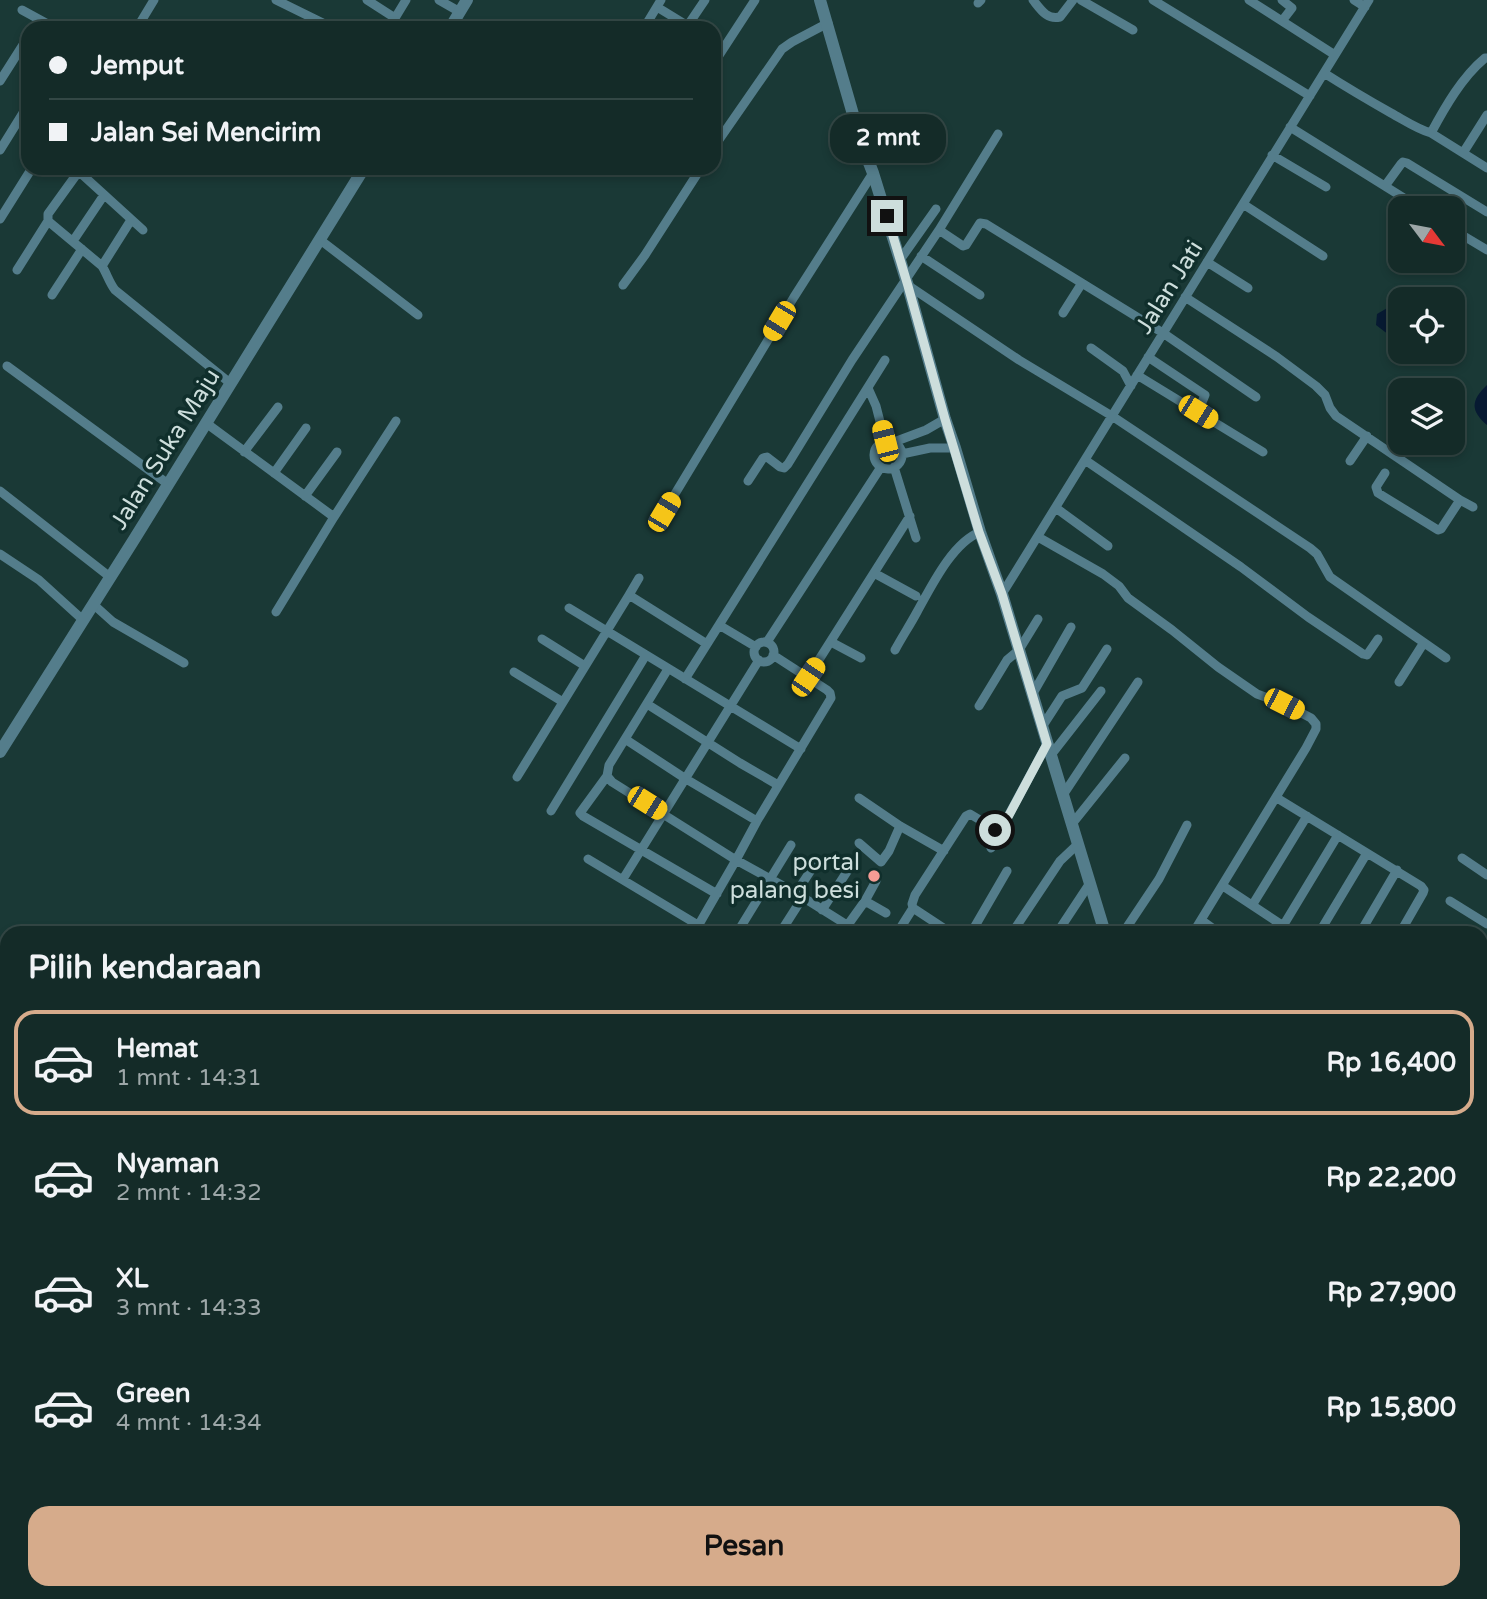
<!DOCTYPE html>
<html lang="id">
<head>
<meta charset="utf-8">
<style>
  body { margin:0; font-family:"Varela Round",sans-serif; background:#213734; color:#f1f3f6; height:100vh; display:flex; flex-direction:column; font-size:26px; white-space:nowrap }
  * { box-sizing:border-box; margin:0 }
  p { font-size:23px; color:#9da7a8 }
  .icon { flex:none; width:38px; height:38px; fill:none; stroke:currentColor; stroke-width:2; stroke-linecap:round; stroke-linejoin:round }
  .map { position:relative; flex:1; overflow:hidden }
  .details { position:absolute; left:0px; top:926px; width:1488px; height:674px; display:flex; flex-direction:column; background:#142b28; border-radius:21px 21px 0 0; box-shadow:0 4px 10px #0003,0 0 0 2px #334745 }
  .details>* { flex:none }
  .guide { position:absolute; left:21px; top:21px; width:700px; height:154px; border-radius:21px; box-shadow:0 4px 10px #0003,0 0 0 2px #334745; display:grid; align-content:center; height:154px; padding:0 28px; background:#142b28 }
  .needle { width:46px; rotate:122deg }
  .controls { position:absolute; left:1388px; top:196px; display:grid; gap:14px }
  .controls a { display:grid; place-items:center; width:77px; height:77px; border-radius:14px; background:#142b28; box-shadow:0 4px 10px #0003,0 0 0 2px #334745; font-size:35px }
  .end { position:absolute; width:32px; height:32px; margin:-16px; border:9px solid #cddedc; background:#111; box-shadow:0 0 0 4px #111 }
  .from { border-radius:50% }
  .bubble { position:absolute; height:49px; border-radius:21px; background:#142b28; box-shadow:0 4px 10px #0003,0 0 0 2px #334745; font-size:23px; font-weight:700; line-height:49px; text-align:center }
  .car { position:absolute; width:21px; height:42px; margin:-21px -10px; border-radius:9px; box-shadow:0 0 5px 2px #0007; background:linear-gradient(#f5c518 24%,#345 0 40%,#f5c518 0 76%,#345 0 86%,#f5c518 0) }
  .guide b { display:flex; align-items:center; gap:24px; height:66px; font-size:26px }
  .guide b+b { border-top:2px solid #334745 }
  .guide i { width:18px; height:18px; background:#f1f3f6 }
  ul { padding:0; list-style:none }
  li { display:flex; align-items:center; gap:21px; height:105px; margin:0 14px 10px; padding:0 14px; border:4px solid transparent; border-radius:21px }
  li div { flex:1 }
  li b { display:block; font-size:26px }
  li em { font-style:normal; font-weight:700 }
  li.on { border-color:#d6ab8b }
  li>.icon { width:63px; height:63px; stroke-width:1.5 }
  h2 { padding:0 28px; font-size:32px; line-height:84px }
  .primary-button { display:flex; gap:14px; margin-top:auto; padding:14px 28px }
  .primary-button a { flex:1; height:80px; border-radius:21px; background:#d6ab8b; color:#111; font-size:28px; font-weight:700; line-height:80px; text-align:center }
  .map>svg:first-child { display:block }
</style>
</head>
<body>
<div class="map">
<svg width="1487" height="1599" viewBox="0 0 1487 1599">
  <rect width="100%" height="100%" fill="#1a3936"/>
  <path fill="#071a32" d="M1400 302V330L1395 335H1389L1376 325 1377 314 1389 307Z
    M1487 385V425C1471 411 1470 401 1487 385Z"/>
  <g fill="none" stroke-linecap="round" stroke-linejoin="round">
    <path stroke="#547d8b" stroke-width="9" d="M276 0 333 28
      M367 0 395 18
      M439 0 460 12
      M1033 0C1041 10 1047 20 1060 17L1073 0
      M1081 0 1133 30
      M1153 0 1310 96
      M1249 0 1335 55
      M1354 0 1365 7
      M978 3 981 0
      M657 7 688 26
      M22 10 55 28
      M1282 21 1292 8 1282 0
      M137 28 154 0
      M389 28 406 0
      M644 28 661 0
      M686 28 705 0
      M714 63 755 0
      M1324 73C1346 87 1368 100 1391 113 1404 120 1417 129 1431 133 1445 107 1462 77 1485 58H1487
      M0 81 28 37
      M1290 127 1420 208
      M1431 133 1487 168
      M714 147 782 49 792 42 828 23
      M0 150 28 105
      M1463 153 1487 115
      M1272 155 1326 187
      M76 169 143 230
      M79 171 48 214V221L102 266C107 274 109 282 115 290L230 383
      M1385 186 1401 164 1403 162 1407 163 1487 212
      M1243 204 1323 256
      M0 219 32 168
      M1452 229 1487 250
      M939 230 963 246 966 245 980 223 986 224 1163 333 1256 397
      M319 239 418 315
      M73 241 104 195
      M921 256 980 295
      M900 260 936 209
      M1207 262 1248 288
      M102 266 131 220
      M17 270 48 221
      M623 285 645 255 701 168
      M909 286 1019 360 1112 416 1310 548 1317 554 1330 577 1446 658
      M52 295 82 249
      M1185 297 1277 357 1316 386 1325 395 1330 408 1336 416 1460 500 1473 507
      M1063 313 1082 283
      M1091 348 1123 371 1131 386
      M1148 357 1205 395 1198 412
      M7 366 168 484
      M1137 375 1263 452
      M868 388 876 406 885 441
      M206 423 334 517 396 421
      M874 455a14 14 0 1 1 28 0a14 14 0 1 1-28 0Z
      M894 442 926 430 945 419
      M244 452 278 407
      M902 454 930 448H955
      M1085 460 1241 567 1308 617 1363 654 1367 655 1378 639
      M1350 461 1367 436
      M894 467 916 538
      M274 473 306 428
      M1385 473 1376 487 1378 493 1438 530 1441 529 1460 500
      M748 481 763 458 767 457 780 467 784 468 788 464 852 360 939 230 998 134
      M0 491 110 577
      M305 496 337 452
      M1056 508 1108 546
      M664 512 794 297 873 173
      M1038 537 1103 574 1119 586 1128 598 1172 630 1218 667 1257 694 1284 704 1311 718 1316 724V729L1306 748 1193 933
      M0 554 39 580 83 620
      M874 573 916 596
      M1002 594 1369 0
      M629 595 639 578
      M93 604 113 622 184 663
      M569 608 801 749
      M276 612 334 517
      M542 639 585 666
      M767 642 881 467
      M831 642 861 658
      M754 652a10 10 0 1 1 20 0a10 10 0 1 1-20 0Z
      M756 647 719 625 885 360
      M895 650C902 637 910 625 917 612 931 587 952 543 980 532
      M668 669 609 765 607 776 580 813 583 816 717 894
      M514 672 563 702
      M808 677 910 516
      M685 679 719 625
      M1399 682 1423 644
      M1032 695 1071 627
      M647 704 740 763 778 785
      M979 706 1007 660 1019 650 1038 619
      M1042 727 1062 696 1082 688 1107 649
      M625 739 686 779 757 821
      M1051 755 1101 691
      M607 776 612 782 736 860 796 893 847 925
      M517 777 629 595 707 644
      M1063 795 1138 682
      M859 798 900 826 944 851
      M1277 798 1421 886 1424 890 1423 893 1400 933
      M551 811 646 655
      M1072 824 1125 758
      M859 843 881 862 889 851 900 826
      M991 848 1047 744
      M1462 858 1487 875
      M588 859 698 925
      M623 879 759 660
      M1223 886 1294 933
      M796 893 815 864
      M865 901 886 913
      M1450 901 1487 924
      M1253 904 1307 816
      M913 908 951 933
      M822 910 852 864
      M1201 920 1219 933
      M1283 926 1338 835
      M901 927 913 908 912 904 915 895 966 816 970 814 1000 832
      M694 933 736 860 757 821 831 698 830 693 827 690 773 655
      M737 933 791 845
      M780 933 803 897
      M842 933 865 901 876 881
      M971 933 1007 871
      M1012 933 1060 861 1078 844
      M1057 933 1090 883
      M1123 933 1159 879 1187 825
      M1319 933 1367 853
      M1360 933 1397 870
      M1480 1437 1487 1441
      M1116 1592 1128 1599
      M885 1599 889 1592
      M962 1599 966 1592
      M1087 1599 1090 1592
      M1205 1599 1209 1592
      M1263 1599 1267 1592"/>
    <path stroke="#547d8b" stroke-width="12" d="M820 0 861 142 873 173 908 286 945 419 955 448 980 532 1002 594 1105 933
      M450 28 467 0
      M0 752 135 538 364 168
      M1480 1248 1487 1238
      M1313 1592 1315 1599"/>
  </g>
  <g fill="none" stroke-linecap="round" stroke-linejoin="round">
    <path stroke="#cddedc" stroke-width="9" d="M887 216 908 286 945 419 979 532 1002 594 1047 744 1000 832 995 830"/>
  </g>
  <circle fill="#f59c95" stroke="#102f2c" stroke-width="2.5" cx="874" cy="876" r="7"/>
  <g text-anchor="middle" stroke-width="7" stroke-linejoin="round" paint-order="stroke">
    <g font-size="24" fill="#cddedc" stroke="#102f2c">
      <text transform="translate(1169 287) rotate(-58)" y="8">Jalan Jati</text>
      <text transform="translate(165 449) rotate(-58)" y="8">Jalan Suka Maju</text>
    </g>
    <g font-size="24" fill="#cddedc" stroke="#102f2c" text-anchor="end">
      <text x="860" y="870">portal<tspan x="860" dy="28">palang besi</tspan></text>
    </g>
  </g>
</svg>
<div class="controls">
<a><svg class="needle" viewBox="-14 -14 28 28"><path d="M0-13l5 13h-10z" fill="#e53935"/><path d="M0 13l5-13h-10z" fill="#9da7a8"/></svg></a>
<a><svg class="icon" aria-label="locate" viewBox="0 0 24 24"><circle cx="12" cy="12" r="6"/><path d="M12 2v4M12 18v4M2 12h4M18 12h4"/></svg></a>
<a><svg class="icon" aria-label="layers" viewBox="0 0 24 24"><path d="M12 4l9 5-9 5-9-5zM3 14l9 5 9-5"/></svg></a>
</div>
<i class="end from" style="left:995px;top:830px"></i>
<i class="end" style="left:887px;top:216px"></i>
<div class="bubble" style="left:830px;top:114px;width:116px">2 mnt</div>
<i class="car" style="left:779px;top:321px;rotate:211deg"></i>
<i class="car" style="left:1198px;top:412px;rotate:122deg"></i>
<i class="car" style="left:885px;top:441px;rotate:346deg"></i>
<i class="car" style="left:664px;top:512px;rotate:31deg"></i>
<i class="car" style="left:808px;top:677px;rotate:34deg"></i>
<i class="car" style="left:1284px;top:704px;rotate:117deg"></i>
<i class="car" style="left:647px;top:803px;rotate:122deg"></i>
<div class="guide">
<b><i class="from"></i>Jemput</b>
<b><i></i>Jalan Sei Mencirim</b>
</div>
<section class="details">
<h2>Pilih kendaraan</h2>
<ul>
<li class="on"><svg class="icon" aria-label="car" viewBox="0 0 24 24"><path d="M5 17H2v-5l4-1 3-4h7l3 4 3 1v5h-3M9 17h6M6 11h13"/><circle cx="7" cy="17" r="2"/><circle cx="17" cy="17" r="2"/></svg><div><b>Hemat</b><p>1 mnt · 14:31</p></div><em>Rp 16,400</em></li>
<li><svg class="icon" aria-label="car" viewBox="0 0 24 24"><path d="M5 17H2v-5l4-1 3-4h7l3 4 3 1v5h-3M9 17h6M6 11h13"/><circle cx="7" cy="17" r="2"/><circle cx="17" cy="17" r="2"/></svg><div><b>Nyaman</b><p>2 mnt · 14:32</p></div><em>Rp 22,200</em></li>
<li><svg class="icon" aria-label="car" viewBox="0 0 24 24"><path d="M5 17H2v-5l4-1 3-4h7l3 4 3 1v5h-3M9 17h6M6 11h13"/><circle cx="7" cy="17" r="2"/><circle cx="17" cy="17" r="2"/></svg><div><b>XL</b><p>3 mnt · 14:33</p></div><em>Rp 27,900</em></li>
<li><svg class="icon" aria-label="car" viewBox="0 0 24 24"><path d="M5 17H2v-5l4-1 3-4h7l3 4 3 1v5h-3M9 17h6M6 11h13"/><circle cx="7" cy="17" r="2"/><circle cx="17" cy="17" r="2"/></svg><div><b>Green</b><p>4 mnt · 14:34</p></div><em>Rp 15,800</em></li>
</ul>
<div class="primary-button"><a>Pesan</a></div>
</section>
</div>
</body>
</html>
